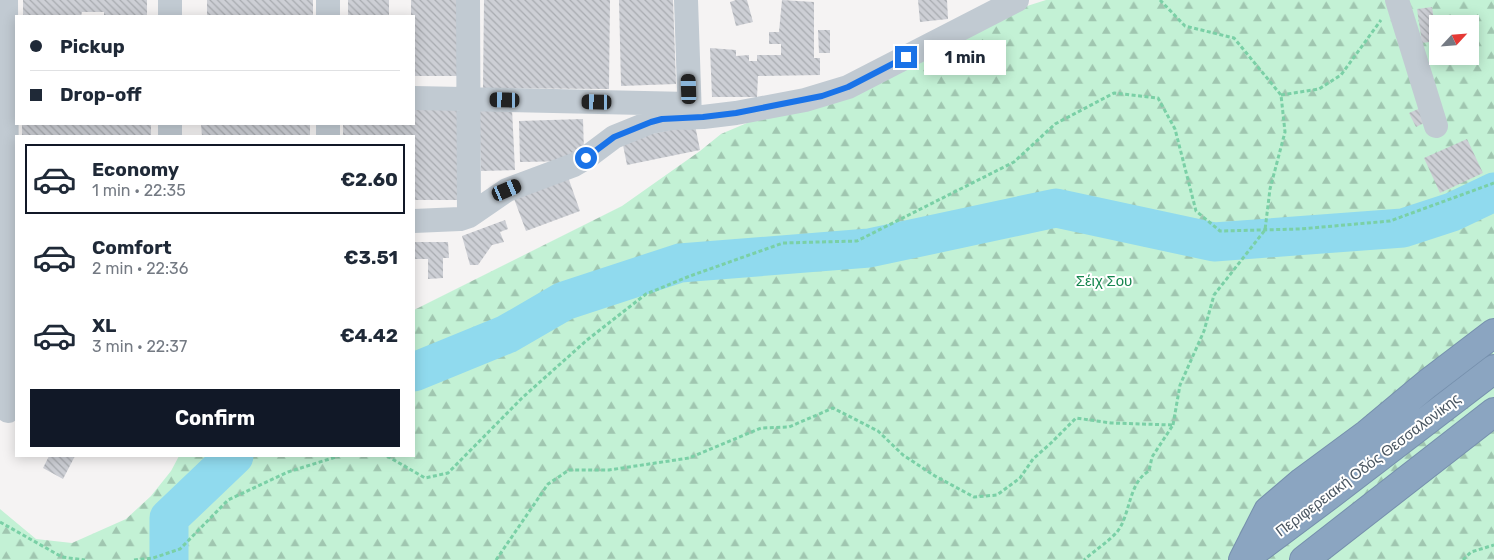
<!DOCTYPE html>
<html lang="en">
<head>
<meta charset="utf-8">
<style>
  body { margin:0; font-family:Rubik,sans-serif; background:#f6f6f7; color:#1f2937; height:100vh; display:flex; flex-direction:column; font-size:19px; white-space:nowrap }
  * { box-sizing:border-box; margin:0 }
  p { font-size:16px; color:#747a83 }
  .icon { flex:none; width:28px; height:28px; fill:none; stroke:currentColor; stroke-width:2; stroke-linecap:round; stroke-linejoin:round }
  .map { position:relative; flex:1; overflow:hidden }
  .side { position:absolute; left:15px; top:135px; width:400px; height:322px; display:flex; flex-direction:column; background:#fff; border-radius:0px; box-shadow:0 2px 12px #0003 }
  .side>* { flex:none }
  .guide { position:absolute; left:15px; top:15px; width:400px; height:110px; border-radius:0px; box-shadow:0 2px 12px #0003; display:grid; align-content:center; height:110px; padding:0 15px; background:#fff }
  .needle { width:32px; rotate:64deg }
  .fabs { position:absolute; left:1429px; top:15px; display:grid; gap:10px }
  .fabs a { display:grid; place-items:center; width:50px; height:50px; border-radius:0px; background:#fff; box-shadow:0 2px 12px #0003; font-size:25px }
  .end { position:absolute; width:22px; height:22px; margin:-11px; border:6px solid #1a73e8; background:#fff; box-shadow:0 0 0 2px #fff }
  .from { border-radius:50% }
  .bubble { position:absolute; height:35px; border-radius:0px; background:#fff; box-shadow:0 2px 12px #0003; font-size:16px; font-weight:700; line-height:35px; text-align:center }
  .car { position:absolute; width:15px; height:30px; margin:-15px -8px; border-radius:6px; box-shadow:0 0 4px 1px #0007; background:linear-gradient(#222 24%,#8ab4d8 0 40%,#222 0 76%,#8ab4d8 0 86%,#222 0) }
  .guide b { display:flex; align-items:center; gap:18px; height:48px; font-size:19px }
  .guide b+b { border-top:1px solid #e0e1e3 }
  .guide i { width:12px; height:12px; background:#1f2937 }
  ul { padding:9px 0 0; list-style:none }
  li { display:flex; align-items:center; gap:15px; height:70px; margin:0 10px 8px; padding:0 5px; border:2px solid transparent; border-radius:0px }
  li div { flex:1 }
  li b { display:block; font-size:19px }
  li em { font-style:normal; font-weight:700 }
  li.on { border-color:#111827 }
  li>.icon { width:45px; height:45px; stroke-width:1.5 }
  .primary-button { display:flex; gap:10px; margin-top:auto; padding:10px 15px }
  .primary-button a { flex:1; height:58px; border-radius:0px; background:#111827; color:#fff; font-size:20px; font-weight:700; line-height:58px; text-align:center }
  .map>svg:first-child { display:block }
</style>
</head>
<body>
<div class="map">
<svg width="1494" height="560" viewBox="0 0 1494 560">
  <defs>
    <pattern id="forest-firs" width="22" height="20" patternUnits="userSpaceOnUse" patternTransform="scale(1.25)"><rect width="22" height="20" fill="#c3f1d5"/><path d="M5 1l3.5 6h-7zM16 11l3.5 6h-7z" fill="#a0c6b0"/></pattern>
    <pattern id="building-back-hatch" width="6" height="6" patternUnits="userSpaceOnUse" patternTransform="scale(1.25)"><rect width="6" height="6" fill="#cdcfd5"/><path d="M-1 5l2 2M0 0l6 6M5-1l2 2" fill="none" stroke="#a8abb0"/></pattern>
  </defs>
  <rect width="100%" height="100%" fill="#f5f3f3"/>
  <path fill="url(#forest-firs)" fill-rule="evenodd" d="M1046 0H1494V560H0V509L36 539 72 543 126 519 151 496 171 471 179 456H414V310L622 206 700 151 721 134 1008 12ZM1438 24H1470V56H1438Z"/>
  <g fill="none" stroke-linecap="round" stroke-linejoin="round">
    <path stroke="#90daee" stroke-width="39" d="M414 372 507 334 564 301 680 263 869 248 1056 208 1214 242 1403 228 1452 212 1494 192
      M169 560V518L234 456"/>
  </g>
  <path fill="url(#building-back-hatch)" d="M23 0H147V16H104V12H82L81 16H23Z
    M207 0H313V16H207Z
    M348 0H389V16H348Z
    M411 0H458L459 76H414V16H411Z
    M484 0H610L609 89 483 88Z
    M619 0H673L676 84 621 86Z
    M736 0H747L753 22 736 26 730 2Z
    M782 0 814 2V58H820V75L758 76 757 97H712L710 48 736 50V56L749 55V61H757V55H781V44H769V32H779Z
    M918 0H947L948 19 920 22Z
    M1432 7 1437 41 1422 43 1417 9Z
    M818 30H830V53H819Z
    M414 107H457V200H414V136H343V124H414Z
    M1423 107 1430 120 1416 127 1409 113Z
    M512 109 515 170 481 171 479 110Z
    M583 119 584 152 576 161 520 162 519 121Z
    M22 124H151V135L22 136Z
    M201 124H310V136H202Z
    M695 125 700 150 627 165 622 140Z
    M1467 139 1483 173 1440 193 1424 158Z
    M568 177 580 211 526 231 513 196Z
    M505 220 508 229 500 232 504 242 492 245 478 265H470L462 236Z
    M414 242H448L449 258H443V278L428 279V259H414Z
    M49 456H75L63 479 43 468Z"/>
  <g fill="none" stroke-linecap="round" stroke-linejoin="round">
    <g stroke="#7690ad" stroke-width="30">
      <path id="highway" d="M1248 556 1331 494 1494 369
        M1243 560 1268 511 1302 482 1367 434 1427 384 1494 333
        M1304 560 1494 412"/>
    </g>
    <path stroke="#7ad0a6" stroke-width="3" stroke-dasharray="4 2.5" stroke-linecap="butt" d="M1160 0 1185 26 1234 38 1281 95 1285 132 1270 189 1265 230 1214 295 1204 331 1180 385 1173 425
      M1281 95 1319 89 1341 75 1381 20
      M387 456 425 478 448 473 522 398 587 340 646 294 690 276 783 243 857 241 1014 162 1055 124 1114 93 1158 98 1175 129 1196 211 1220 231 1300 229 1390 221 1494 183
      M0 522 62 557 85 560
      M134 560 153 558 180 549 228 500 288 472 339 456
      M496 560 548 484 569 470H609L689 458 761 428 789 427 833 408 878 431 903 455 935 476 974 497 997 495 1020 478 1033 459 1051 443 1076 418 1111 423 1173 425 1152 457 1149 471C1128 483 1131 514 1117 532 1108 542 1094 551 1084 560
      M1463 560 1471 552 1494 545"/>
    <path stroke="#c1cad2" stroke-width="24" d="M6 0 8 411
      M468 0 469 216
      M686 0 690 118
      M1397 0 1436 126
      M170 16V0
      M328 16V0
      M414 98 689 104
      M170 136V124
      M328 136V124
      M414 221 460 219 469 216 507 190 574 165 586 158 614 137 651 122 672 118 703 117 736 113 805 100 848 87 1017 0"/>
    <use href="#highway" stroke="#8ba5c1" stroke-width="28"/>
  </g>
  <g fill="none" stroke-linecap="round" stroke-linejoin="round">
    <path stroke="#1a73e8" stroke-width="6" d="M586 158 614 137 651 122 662 119 703 117 736 113 822 96 848 87 906 57"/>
  </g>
  <g text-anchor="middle" stroke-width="4" stroke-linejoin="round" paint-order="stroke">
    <g font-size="15" fill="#17864f" stroke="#fff">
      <text x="1104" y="286">Σέιχ Σου</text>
    </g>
    <g font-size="15" fill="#4a5661" stroke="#fff">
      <text transform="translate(1368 465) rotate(-37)" y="5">Περιφερειακή Οδός Θεσσαλονίκης</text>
    </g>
  </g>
</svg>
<div class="fabs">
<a><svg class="needle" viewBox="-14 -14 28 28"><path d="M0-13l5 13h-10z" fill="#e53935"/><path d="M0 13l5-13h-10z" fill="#747a83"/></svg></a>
</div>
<i class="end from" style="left:586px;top:158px"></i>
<i class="end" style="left:906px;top:57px"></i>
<div class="bubble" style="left:924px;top:40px;width:82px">1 min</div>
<i class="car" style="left:689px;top:89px;rotate:358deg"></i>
<i class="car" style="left:505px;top:100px;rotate:271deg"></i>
<i class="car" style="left:597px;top:102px;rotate:271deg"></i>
<i class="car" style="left:507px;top:190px;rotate:67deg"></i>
<div class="guide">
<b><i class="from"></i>Pickup</b>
<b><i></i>Drop-off</b>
</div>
<section class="side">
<ul>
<li class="on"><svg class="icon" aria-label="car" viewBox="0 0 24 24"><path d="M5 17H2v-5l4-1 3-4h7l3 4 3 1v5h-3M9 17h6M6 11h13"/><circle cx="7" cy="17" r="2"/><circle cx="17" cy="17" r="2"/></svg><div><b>Economy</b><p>1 min · 22:35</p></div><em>€2.60</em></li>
<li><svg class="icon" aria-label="car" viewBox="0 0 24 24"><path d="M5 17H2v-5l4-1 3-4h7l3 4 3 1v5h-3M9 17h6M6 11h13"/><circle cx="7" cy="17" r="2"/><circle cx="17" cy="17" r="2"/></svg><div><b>Comfort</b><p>2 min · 22:36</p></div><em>€3.51</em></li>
<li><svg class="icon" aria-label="car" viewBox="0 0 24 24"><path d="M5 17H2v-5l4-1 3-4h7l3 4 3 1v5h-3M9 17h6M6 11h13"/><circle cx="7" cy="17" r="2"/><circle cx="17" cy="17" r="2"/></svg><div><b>XL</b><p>3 min · 22:37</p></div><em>€4.42</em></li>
</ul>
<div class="primary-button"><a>Confirm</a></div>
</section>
</div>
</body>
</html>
